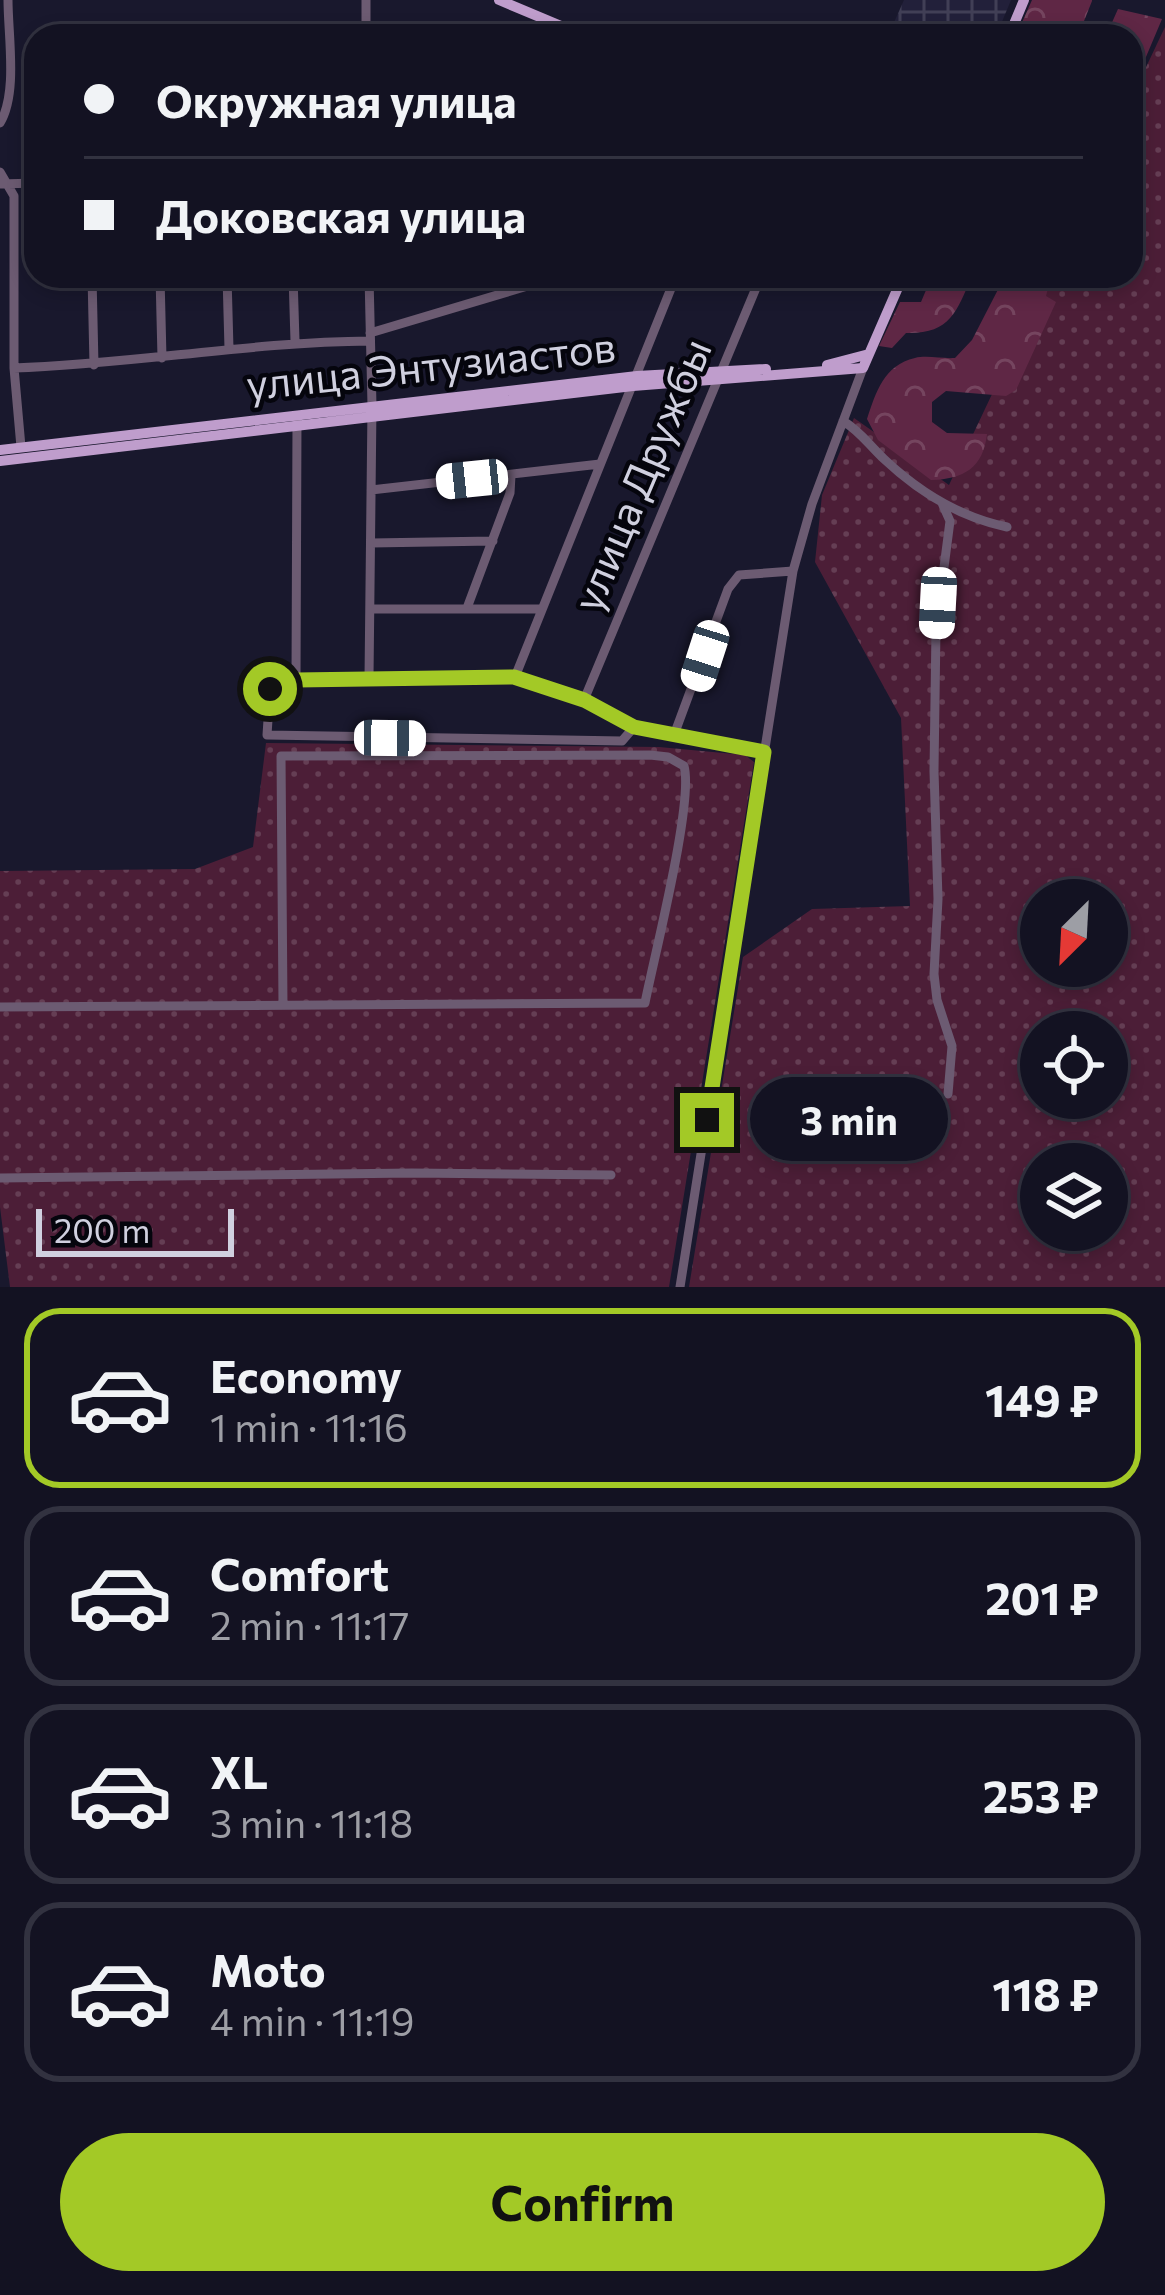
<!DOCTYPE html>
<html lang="en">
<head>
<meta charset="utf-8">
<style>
  body { margin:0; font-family:Commissioner,sans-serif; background:#20202f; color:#f1f3f6; height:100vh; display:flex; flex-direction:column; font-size:45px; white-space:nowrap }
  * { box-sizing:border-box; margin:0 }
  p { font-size:39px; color:#9d9ea5 }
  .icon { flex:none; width:66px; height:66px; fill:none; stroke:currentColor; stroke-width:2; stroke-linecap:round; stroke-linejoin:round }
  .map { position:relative; height:1287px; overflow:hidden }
  .details { display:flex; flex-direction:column; background:#131222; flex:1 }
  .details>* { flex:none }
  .guide { position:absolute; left:24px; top:24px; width:1119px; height:264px; border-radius:36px; box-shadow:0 6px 18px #0003,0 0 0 3px #323240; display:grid; align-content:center; height:264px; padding:0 60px; background:#131222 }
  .needle { width:78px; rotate:204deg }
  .controls { position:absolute; left:1020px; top:879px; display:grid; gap:24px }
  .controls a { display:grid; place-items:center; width:108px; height:108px; border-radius:50%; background:#131222; box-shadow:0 6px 18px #0003,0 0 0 3px #323240; font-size:60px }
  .scale { position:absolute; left:36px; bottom:30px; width:198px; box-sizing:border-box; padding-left:12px; border:6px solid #d0d0df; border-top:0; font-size:33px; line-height:42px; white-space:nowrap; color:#d0d0df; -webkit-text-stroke:9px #05050d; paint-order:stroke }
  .end { position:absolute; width:54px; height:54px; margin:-27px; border:15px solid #a3c926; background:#111; box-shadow:0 0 0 6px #111 }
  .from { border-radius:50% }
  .bubble { position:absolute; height:84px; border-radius:42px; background:#131222; box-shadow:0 6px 18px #0003,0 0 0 3px #323240; font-size:39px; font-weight:700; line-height:84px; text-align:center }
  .car { position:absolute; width:36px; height:72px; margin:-36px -18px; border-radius:15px; box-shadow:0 0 9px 3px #0007; background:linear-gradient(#fff 24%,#345 0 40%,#fff 0 76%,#345 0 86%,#fff 0) }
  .guide b { display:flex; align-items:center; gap:42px; height:114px; font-size:45px }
  .guide b+b { border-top:3px solid #323240 }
  .guide i { width:30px; height:30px; background:#f1f3f6 }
  ul { padding:21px 0 0; list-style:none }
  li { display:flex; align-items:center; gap:36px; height:180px; margin:0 24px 18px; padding:0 36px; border:6px solid #323240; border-radius:36px }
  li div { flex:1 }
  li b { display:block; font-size:45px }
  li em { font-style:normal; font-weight:700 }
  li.selected { border-color:#a3c926 }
  li>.icon { width:108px; height:108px; stroke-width:1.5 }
  .button { display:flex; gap:24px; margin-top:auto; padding:24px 60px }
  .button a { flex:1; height:138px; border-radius:72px; background:#a3c926; color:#111; font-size:48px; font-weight:700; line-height:138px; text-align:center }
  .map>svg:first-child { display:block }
</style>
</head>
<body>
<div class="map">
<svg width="1165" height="1287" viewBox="0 0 1165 1287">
  <defs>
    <pattern id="industrial-grid" width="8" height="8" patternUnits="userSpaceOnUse" patternTransform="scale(3)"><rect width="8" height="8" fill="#22203a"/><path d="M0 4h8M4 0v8" fill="none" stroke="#413f56"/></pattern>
    <pattern id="green-dots" width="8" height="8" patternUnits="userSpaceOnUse" patternTransform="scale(3)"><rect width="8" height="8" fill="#4c1e37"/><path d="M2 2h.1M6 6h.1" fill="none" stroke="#653e54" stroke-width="1.8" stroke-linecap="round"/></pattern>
    <pattern id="forest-crowns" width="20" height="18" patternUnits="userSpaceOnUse" patternTransform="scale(3)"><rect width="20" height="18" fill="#5f2745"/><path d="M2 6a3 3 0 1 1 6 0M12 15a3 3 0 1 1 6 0" fill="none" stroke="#75455f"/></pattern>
  </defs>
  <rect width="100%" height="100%" fill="#19182d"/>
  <path fill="url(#industrial-grid)" d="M904 0H1011L996 36H888Z"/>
  <path fill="url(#green-dots)" fill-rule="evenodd" d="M1165 27V1287H689L743 957 812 909 910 906 901 718 815 562 822 495 854 418 949 485 1048 276H1131V99ZM1041 900H1107V966H1041ZM1041 1032H1107V1098H1041ZM1041 1164H1107V1230H1041Z
    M266 743 659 747 745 755 754 762 669 1287H10L0 1207V871L195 869 253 847Z"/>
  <path fill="url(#forest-crowns)" d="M1032 0H1092V1L1078 36H1016Z
    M1118 9 1162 19 1132 90 1139 116 1131 135V36H1106Z
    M932 276H972C956 313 950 334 906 333L892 348 879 346 900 302H921Z
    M1005 276H1051L1046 296 1056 302 1016 390 1006 396 946 391 932 402V422L947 433 987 434C983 468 964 479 931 480L878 440 867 419C876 392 884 365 915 358 927 355 942 359 955 358L972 340Z"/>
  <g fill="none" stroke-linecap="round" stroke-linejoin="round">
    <path stroke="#6c5b72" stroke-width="9" d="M366 36V0
      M0 123C18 93 8 36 8 0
      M0 172 14 196V368L21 447
      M0 184 36 183
      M92 276 94 365
      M160 276 162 358
      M227 276 229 349
      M293 276 295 341
      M369 276 372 406 369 678
      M370 333 561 276
      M14 368C133 364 251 342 370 341
      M843 421C860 431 869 445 884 459 920 493 959 517 1007 527
      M371 490 600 464
      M942 503 950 521 936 629 934 771 938 899 934 974 937 1000 952 1046 948 1094
      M371 543 493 541
      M467 608 510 493 511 475
      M372 609H540
      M515 677 676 276
      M296 680 297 420
      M584 700 761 276
      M634 727 622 741 267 735 270 689 296 680 515 677 584 700 634 727 764 752
      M674 735 728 589 739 575 793 571
      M0 1007 645 1003C654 957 694 802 684 766L668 757 650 755 281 756 283 1005
      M0 1178 412 1173 611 1175
      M680 1287 793 571 812 504 863 368"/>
    <path stroke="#bf9dcc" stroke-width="10" d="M499 0 585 36
      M1009 36 1024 0
      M827 365 869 354
      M0 450 637 376 766 369
      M0 461 633 386 863 368 903 276"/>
  </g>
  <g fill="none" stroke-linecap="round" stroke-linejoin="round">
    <path stroke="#a3c926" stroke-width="15" d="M270 689 296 680 514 677 584 700 634 727 764 752 707 1120"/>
  </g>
  <g text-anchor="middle" stroke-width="9" stroke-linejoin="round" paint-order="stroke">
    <g font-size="42" fill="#d0d0df" stroke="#05050d">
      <text transform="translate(431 366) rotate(-6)" y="15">улица Энтузиастов</text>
      <text transform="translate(642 475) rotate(-67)" y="15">улица Дружбы</text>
    </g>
  </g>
</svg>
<div class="controls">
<a><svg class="needle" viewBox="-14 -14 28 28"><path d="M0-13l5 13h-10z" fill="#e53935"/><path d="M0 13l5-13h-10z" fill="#9d9ea5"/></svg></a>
<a><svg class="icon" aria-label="locate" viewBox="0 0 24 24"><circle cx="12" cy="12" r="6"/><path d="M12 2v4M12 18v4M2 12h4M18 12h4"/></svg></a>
<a><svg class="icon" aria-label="layers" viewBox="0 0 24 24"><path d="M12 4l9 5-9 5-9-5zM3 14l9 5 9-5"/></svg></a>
</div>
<div class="scale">200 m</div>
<i class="end from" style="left:270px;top:689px"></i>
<i class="end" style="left:707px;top:1120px"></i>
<div class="bubble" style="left:750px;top:1077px;width:198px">3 min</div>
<i class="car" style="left:472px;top:479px;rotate:264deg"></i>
<i class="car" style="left:938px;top:603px;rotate:183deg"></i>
<i class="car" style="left:705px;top:656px;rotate:198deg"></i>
<i class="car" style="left:390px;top:738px;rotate:91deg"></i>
<div class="guide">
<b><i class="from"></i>Окружная улица</b>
<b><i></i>Доковская улица</b>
</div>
</div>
<section class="details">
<ul>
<li class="selected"><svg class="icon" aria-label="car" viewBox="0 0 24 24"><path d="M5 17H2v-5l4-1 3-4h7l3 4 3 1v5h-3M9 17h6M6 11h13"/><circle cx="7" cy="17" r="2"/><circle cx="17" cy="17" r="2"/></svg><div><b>Economy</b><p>1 min · 11:16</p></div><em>149 ₽</em></li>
<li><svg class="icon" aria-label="car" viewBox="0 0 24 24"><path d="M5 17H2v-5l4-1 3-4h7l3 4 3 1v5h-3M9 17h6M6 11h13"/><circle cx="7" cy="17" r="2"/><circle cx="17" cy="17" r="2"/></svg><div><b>Comfort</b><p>2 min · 11:17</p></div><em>201 ₽</em></li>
<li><svg class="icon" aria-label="car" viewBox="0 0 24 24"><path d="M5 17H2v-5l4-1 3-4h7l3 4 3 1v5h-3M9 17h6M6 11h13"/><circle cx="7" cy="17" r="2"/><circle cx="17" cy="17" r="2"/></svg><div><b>XL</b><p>3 min · 11:18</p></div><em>253 ₽</em></li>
<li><svg class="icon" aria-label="car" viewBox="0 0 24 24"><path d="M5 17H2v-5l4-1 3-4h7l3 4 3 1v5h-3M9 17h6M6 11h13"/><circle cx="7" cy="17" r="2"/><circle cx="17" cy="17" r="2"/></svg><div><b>Moto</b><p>4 min · 11:19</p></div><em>118 ₽</em></li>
</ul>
<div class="button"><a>Confirm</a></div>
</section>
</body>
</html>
